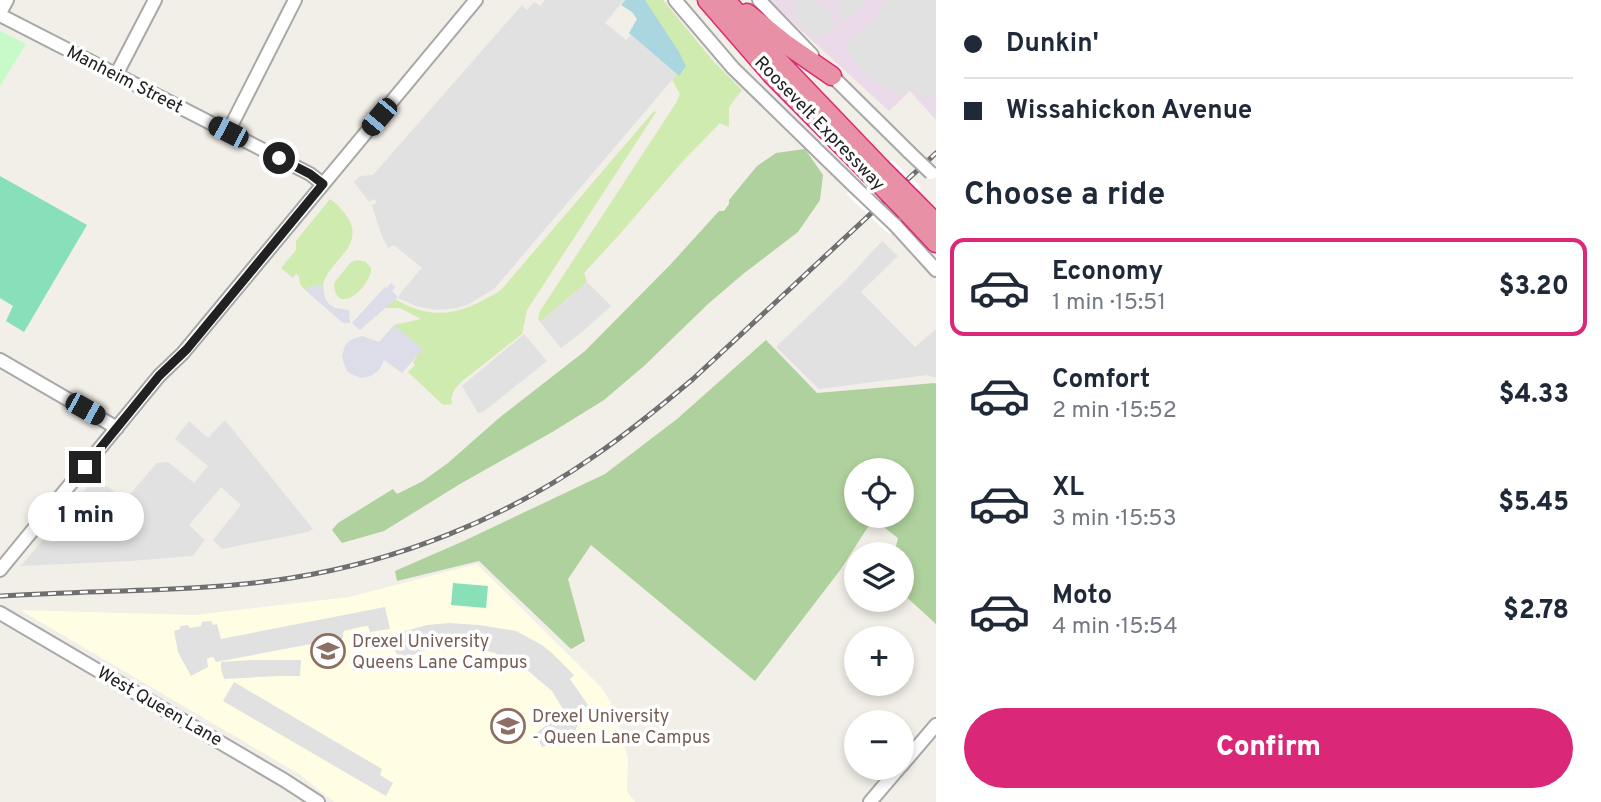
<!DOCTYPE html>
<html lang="en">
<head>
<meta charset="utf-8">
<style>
  body { margin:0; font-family:Overpass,sans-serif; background:#f2f2f3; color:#1f2937; height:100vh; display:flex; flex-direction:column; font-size:26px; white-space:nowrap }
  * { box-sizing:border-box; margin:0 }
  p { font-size:23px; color:#747a83 }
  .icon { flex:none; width:38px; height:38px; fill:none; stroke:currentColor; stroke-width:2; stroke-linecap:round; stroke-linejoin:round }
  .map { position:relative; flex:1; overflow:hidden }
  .drawer { display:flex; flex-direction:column; background:#fff; width:665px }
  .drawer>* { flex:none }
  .hud { display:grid; align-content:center; height:154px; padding:0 28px; background:#fff }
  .controls { position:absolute; left:844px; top:458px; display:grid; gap:14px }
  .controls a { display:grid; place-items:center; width:70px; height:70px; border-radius:50%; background:#fff; box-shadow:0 4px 10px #0003; font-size:35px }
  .end { position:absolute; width:32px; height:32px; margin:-16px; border:9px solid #212121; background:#fff; box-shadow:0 0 0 4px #fff }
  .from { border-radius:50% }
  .bubble { position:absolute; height:49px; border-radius:24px; background:#fff; box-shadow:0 4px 10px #0003; font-size:23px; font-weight:800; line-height:49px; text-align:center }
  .car { position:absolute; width:21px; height:42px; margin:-21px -10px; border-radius:9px; box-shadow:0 0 5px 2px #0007; background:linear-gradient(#222 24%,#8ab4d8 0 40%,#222 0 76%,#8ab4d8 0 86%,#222 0) }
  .hud b { display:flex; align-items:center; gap:24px; height:66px; font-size:26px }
  .hud b+b { border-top:2px solid #e0e1e3 }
  .hud i { width:18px; height:18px; background:#1f2937 }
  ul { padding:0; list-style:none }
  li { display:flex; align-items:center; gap:21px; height:98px; margin:0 14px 10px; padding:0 14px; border:4px solid transparent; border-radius:14px }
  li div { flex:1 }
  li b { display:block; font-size:26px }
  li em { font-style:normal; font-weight:800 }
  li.selected { border-color:#db2777 }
  li>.icon { width:63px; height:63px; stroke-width:1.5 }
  h2 { padding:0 28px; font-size:32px; line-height:84px }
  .primary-button { display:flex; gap:14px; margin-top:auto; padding:14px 28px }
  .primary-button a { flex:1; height:80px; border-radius:42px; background:#db2777; color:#fff; font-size:28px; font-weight:800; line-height:80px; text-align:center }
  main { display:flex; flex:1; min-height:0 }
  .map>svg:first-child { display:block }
</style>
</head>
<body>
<main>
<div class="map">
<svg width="936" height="802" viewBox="0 0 936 802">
  <rect width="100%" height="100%" fill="#f2eee8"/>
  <path fill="#ebdae9" d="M768 0H936V120L910 91 889 111Z"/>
  <path fill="#fffde4" d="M477 564 602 688 614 708 628 758 627 791 635 802H334L299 774 20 610 195 615 349 597Z"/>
  <path fill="#d0ebaf" d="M645 0H663L714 62 742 90 729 107V127L720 123 682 162 619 235 584 273 587 282 540 322 538 319 540 311 676 103 680 94 672 80 676 74 679 76 647 3Z
    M654 111 656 112 527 310 522 334 461 382C455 388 450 395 452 404L443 405 408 372 415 365 413 362 422 349 394 325 421 319 400 308H385L395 299C434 323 465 313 501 290Z
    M330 199C338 205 344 211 349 220 364 248 327 262 323 285L309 287 305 290 300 284 299 276 296 274 293 278 281 268 296 250V241Z
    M358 260 366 262 371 268C371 288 335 318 334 283L351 262Z"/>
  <path fill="#afd19d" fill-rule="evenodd" d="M805 149 823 175 820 200 798 232 743 274 708 304 644 366 604 400 554 431 460 484 384 531 342 543 332 530 338 523 393 489 397 494 423 481 448 463 499 418 585 351 670 265 719 211H724L729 204V200L757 166 776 153Z
    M766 340 817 393 935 383 936 384V624L901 592V555H894L898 538 873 519 841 569 755 681 591 545 568 579 585 641 571 649 479 561 397 581 395 571 466 540 605 474 677 419ZM856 471H901V516H856Z"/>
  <path fill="#c7fac8" d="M0 31 26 44 0 86Z"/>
  <path fill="#87e0b8" d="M0 176 87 225 24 332 6 321 13 306 0 298Z
    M453 583 488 586 486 608 451 605Z"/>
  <path fill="#e1e1e1" d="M545 0H624L605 23 626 40 631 35 676 74 672 80 494 289 469 304 457 308 436 310 416 306 398 298 402 291 422 268 394 245 388 248 382 236 372 206 377 202 374 199 369 202 354 182 360 176 373 175 522 5 527 10 534 2 540 6Z
    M796 0 802 2 804 0H816L831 14 835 29 814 40 791 15 797 8 793 3Z
    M844 0H864L863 6 847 19H840L839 6Z
    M886 0H936V89L924 102 911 87 901 96 890 88 878 84 859 69 847 48 853 35 873 23 884 1Z
    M882 241 898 256 861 292 915 347 936 329V378L927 375 819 389 776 347 846 280Z
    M587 282 611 306 582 332 561 348 540 322Z
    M524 334 547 361 483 412 478 413 462 386Z
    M225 420 313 529 308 532 222 549 213 540 241 505 221 487 189 525 205 540 193 556 129 561 21 566 90 483 107 486 125 500 157 463 168 462 194 483 208 466 175 439 189 421 208 438Z
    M385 607 390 629 370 632 368 626H365L344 631 343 633V638L216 662 214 658 211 657 207 659 208 667 191 676 178 652 174 631 180 629V626L188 625 190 628 201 626 202 622 211 621 213 625 217 624 221 639Z
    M449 623 479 625 516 631 542 645 554 655 574 675 570 679 588 705 572 737 559 746H545L542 747 535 734 561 714 566 720 568 717 552 691 527 670 517 664 495 653 470 646 427 650 404 658 396 653 387 636 427 625Z
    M251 660H301L300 676H278L224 679 221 669V662Z
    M234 682 382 769 380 775 393 783 386 796 223 701Z"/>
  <path fill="#dcdde8" d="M391 283 395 287 392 291 398 297 360 330 352 323 385 287 387 288Z
    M323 285 325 298 329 304 335 308 349 310 350 323H343L305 290 309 287Z
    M394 325 423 349 402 373 384 360 379 370 371 376 361 378 351 374 347 371 343 361 342 356 345 346 348 342 353 339 362 336 379 342Z"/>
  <path fill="#a9d6df" d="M625 0H645L647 3 679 52 686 66 679 76 629 33 637 19 632 12 621 5Z"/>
  <path fill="#fff" d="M892 160 921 187 890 235 846 194Z"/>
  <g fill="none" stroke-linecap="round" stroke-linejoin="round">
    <g stroke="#a8a8a8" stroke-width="16">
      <path id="minor" d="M675 0 733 68 855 187
        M759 0 812 55
        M0 13 7 0
        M0 15 310 174 323 184
        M827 71 909 152
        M116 75 155 0
        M228 132 295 0
        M896 226 936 270
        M0 360 117 428
        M0 570 159 376 183 353 476 0
        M0 613 284 780 318 802
        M901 766 936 725
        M870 802 899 768"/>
    </g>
    <g stroke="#dc2971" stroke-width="21">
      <path id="highway" d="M707 0 772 75 871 175
        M726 0 771 53 881 168
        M747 13 787 45 832 76
        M913 200 936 223
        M906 211 936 243"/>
    </g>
    <use href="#minor" stroke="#fff" stroke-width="12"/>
    <use href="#highway" stroke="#e891a6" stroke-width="18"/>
    <g stroke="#6f6f6f" stroke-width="5">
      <path id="rail" d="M0 596C41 594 81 592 122 591 178 589 235 587 291 578 398 561 504 519 593 457 628 433 661 406 693 379L936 153"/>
    </g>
    <use href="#rail" stroke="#fff" stroke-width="2.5" stroke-dasharray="8" stroke-linecap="butt"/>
    <g stroke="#a8a8a8" stroke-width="16" stroke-linecap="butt">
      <path id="minor-bridge" d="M909 152 931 173
        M855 187 896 226"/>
    </g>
    <g stroke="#dc2971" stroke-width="21" stroke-linecap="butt">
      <path id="highway-bridge" d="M881 168 913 200
        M871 175 906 211"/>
    </g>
    <use href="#minor-bridge" stroke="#fff" stroke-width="12"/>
    <use href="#highway-bridge" stroke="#e891a6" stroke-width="18"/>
  </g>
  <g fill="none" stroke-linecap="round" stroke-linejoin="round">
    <path stroke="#212121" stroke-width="9" d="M85 467 159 376 187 349 323 184 310 174 279 158"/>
  </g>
  <defs>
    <g id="university-ring" transform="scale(1.75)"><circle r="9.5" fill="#fff" stroke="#8d6e63" stroke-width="1.5"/><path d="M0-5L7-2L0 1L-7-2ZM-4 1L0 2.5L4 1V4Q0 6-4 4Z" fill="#8d6e63"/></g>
  </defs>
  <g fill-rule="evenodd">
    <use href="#university-ring" x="328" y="651"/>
    <use href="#university-ring" x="508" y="726"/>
  </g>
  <g text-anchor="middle" stroke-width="7" stroke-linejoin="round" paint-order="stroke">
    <g font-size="18" fill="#212121" stroke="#fff">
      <text transform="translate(125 79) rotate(27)" y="6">Manheim Street</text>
      <text transform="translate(820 123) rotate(46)" y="6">Roosevelt Expressway</text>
      <text transform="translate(160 706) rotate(30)" y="6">West Queen Lane</text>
    </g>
    <g font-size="18" fill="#785e54" stroke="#fff" text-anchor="start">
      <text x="352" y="647">Drexel University<tspan x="352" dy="21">Queens Lane Campus</tspan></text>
      <text x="532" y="722">Drexel University<tspan x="532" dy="21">- Queen Lane Campus</tspan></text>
    </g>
  </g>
</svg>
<div class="controls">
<a><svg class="icon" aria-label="locate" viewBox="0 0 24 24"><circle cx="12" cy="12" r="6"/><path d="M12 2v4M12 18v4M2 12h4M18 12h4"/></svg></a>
<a><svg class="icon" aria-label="layers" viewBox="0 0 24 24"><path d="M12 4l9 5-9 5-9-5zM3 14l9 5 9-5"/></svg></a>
<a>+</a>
<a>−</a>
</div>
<i class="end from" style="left:279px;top:158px"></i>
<i class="end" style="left:85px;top:467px"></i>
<div class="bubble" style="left:28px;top:492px;width:116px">1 min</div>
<i class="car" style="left:379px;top:117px;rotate:220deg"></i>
<i class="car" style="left:228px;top:132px;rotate:297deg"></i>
<i class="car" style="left:85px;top:409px;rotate:119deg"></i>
</div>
<section class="drawer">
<div class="hud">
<b><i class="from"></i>Dunkin'</b>
<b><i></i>Wissahickon Avenue</b>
</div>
<h2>Choose a ride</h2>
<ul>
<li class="selected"><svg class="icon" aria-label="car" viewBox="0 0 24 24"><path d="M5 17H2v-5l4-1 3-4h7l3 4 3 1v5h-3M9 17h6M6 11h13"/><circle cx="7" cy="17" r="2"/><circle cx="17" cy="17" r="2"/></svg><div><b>Economy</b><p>1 min · 15:51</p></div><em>$3.20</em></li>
<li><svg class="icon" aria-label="car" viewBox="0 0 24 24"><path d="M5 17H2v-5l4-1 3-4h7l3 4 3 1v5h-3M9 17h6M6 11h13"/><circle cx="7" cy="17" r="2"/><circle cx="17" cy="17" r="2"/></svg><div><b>Comfort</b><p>2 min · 15:52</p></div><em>$4.33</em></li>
<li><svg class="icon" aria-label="car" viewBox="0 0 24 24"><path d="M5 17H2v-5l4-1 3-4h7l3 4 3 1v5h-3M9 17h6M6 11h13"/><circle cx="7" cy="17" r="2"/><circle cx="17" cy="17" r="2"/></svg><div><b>XL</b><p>3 min · 15:53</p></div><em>$5.45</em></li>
<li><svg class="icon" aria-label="car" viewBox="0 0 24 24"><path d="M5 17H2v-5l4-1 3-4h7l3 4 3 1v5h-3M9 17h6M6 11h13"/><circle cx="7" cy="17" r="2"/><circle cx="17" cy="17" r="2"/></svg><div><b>Moto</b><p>4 min · 15:54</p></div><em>$2.78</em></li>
</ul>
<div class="primary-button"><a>Confirm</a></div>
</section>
</main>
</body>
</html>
